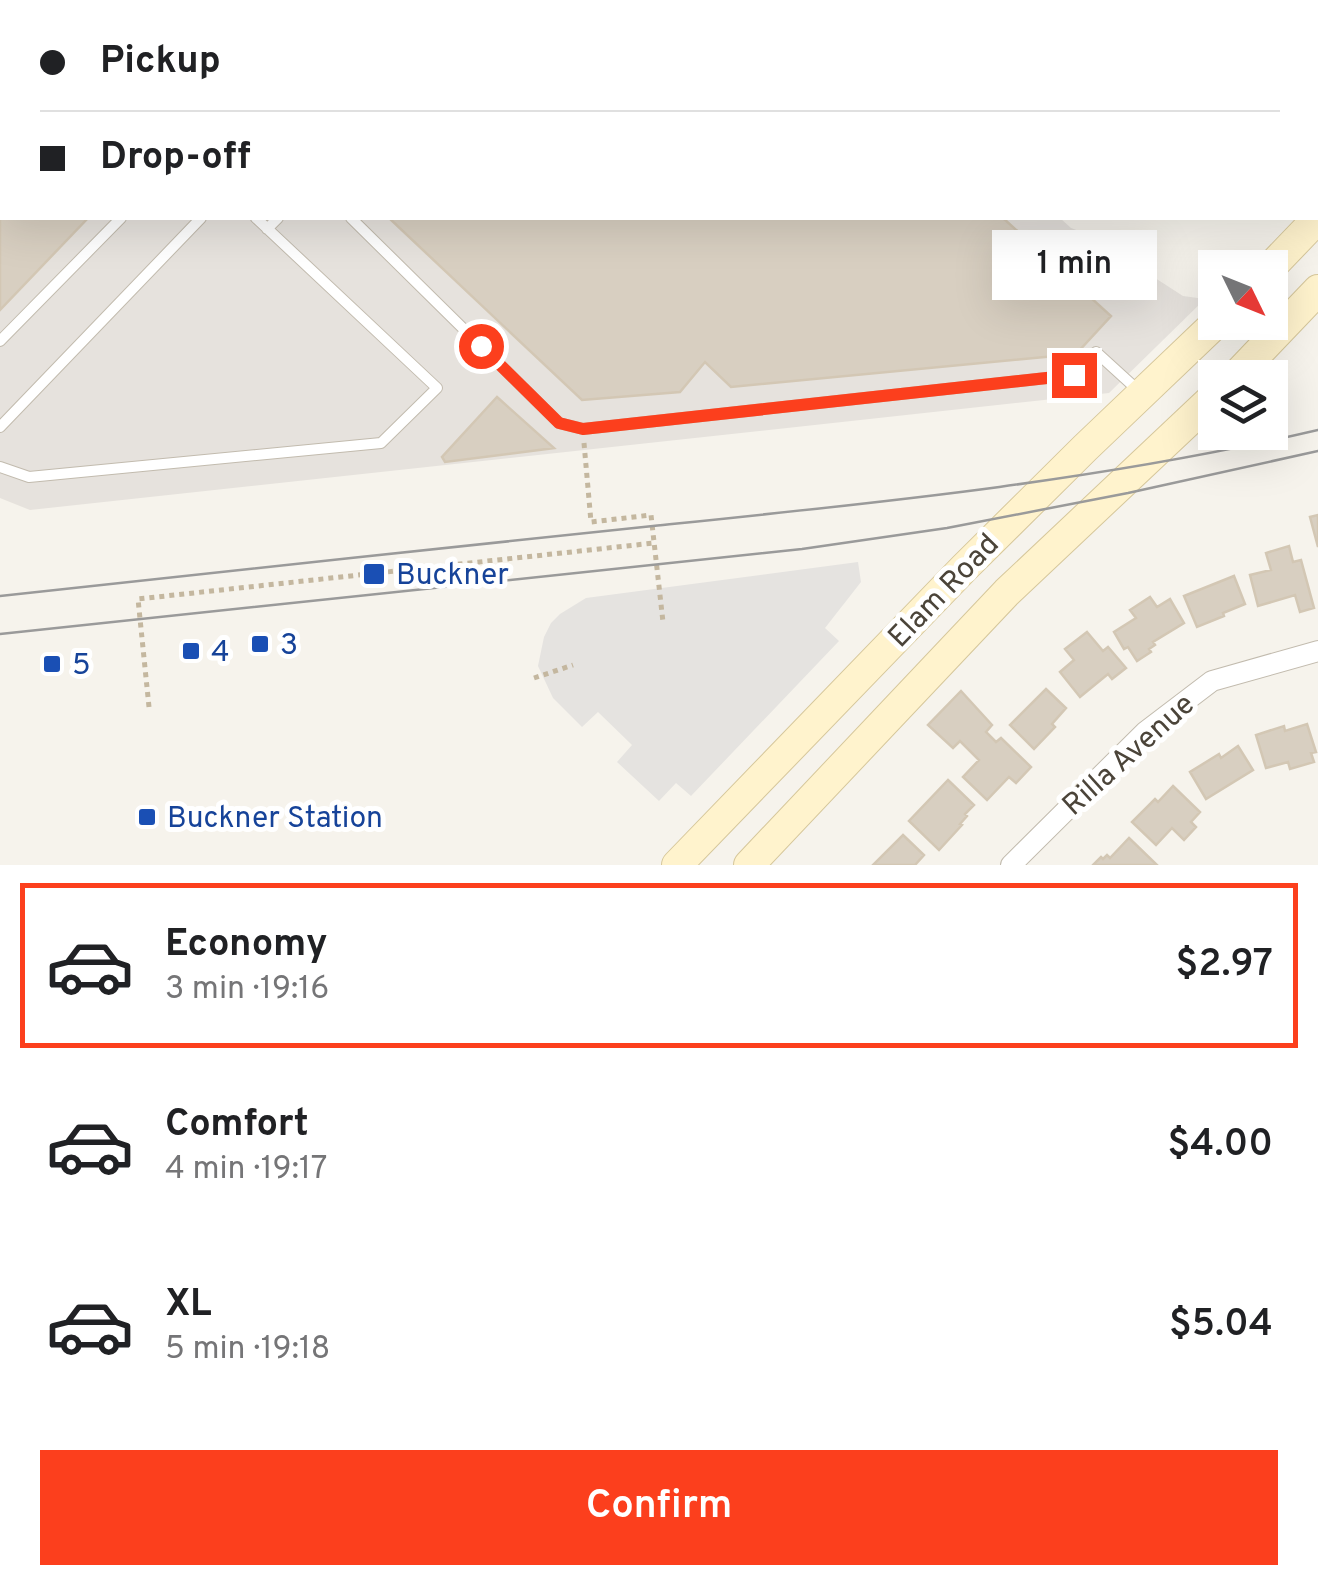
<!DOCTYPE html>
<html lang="en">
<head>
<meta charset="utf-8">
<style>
  body { margin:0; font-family:Overpass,sans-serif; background:#f2f2f2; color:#202124; height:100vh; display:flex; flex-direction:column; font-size:38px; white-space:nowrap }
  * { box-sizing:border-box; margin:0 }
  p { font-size:32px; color:#757577 }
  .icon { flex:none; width:55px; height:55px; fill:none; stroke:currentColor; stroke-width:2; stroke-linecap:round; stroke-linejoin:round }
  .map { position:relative; height:865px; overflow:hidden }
  .details { display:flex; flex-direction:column; background:#fff; flex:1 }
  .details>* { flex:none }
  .top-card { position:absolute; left:0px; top:0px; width:1320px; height:220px; box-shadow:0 10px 40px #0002; display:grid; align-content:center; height:220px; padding:0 40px; background:#fff }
  .needle { width:65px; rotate:133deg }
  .tools { position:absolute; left:1198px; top:250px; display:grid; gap:20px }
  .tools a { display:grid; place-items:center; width:90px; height:90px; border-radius:0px; background:#fff; box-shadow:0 10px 40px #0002; font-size:50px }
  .end { position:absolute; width:45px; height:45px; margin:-22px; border:12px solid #fc3f1d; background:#fff; box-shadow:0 0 0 5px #fff }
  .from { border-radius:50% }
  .bubble { position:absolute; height:70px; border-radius:0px; background:#fff; box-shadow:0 10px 40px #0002; font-size:32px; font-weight:600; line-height:70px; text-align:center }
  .top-card b { display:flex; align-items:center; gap:35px; height:95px; font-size:38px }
  .top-card b+b { border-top:2px solid #e0e0e0 }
  .top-card i { width:25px; height:25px; background:#202124 }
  ul { padding:18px 0 0; list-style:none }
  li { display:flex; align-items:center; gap:30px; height:165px; margin:0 20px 15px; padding:0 20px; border:5px solid transparent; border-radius:0px }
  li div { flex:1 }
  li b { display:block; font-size:38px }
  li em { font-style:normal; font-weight:600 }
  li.selected { border-color:#fc3f1d }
  li>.icon { width:90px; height:90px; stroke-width:1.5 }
  .cta { display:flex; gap:20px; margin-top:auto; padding:20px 40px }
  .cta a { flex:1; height:115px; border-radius:0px; background:#fc3f1d; color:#fff; font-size:40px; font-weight:600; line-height:115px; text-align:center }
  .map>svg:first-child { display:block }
</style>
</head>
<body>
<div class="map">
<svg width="1318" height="865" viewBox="0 0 1318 865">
  <rect width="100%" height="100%" fill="#f6f3ec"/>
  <path fill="#e6e2dd" d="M0 0H794L797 2H2V218H1060L1071 228 1087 234 1183 296 1205 299 1109 393 30 510 0 498Z"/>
  <path fill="#e5e3e0" d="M858 562 861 582 825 628 839 641 691 796 676 783 659 801 617 762 632 745 598 712 582 727 553 698 538 666 544 637 551 623 560 614 586 598Z"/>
  <path fill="#d8cfc1" stroke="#d3c7b4" stroke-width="2.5" d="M327 0H374L371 2H330Z
    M410 0H740L742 2H408Z
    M901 0H1082L1080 2H903Z
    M0 105 2 108V218H88L0 310Z
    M389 218H1003L1111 316 1076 354 731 387 705 362 680 392 582 400Z
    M497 397 554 448 445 462 442 457Z
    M1318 515V547L1310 517Z
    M1289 546 1293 562 1301 560 1314 608 1300 612 1295 595 1258 606 1250 575 1271 570 1266 553Z
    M1234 576 1245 604 1223 613 1224 616 1197 627 1184 596Z
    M1150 597 1157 607 1170 599 1184 623 1153 642 1155 645 1149 649 1151 652 1137 661 1128 647 1124 649 1114 632 1136 618 1130 610Z
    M1087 632 1103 651 1108 647 1126 668 1112 679 1108 674 1080 697 1060 672 1074 660 1065 649Z
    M1046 689 1066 708 1052 724 1055 727 1034 749 1010 725Z
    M961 691 992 725 986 732 996 742 1001 738 1031 767 1016 783 1009 777 987 800 963 777 979 760 960 741 953 748 928 725Z
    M1307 724 1316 752 1311 753 1314 762 1290 769 1288 762 1266 768 1256 735 1284 726 1285 731Z
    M1238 746 1253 770 1206 799 1190 772 1219 754 1221 758Z
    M948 780 974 805 965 814 967 816 960 824 962 825 939 850 909 821Z
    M1173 786 1200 812 1191 822 1196 827 1184 840 1172 828 1156 845 1132 822 1155 799 1158 802Z
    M903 835 924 855 915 865H873Z
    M1129 838 1157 865H1093L1101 857 1103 859 1107 855 1110 858Z"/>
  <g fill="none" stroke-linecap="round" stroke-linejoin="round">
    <g stroke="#c2bbae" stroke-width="12">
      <path id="lane" d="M131 0 133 2
        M848 0 851 2
        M1126 2 1129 0
        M351 218 559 423 583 429 1074 375 1096 352 1141 393
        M267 229 278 218
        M0 341 121 218
        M0 427 201 218
        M0 467 29 477 381 443 437 388 256 218"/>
    </g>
    <g stroke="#c2bbae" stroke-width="22">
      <path id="street" d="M1011 865 1145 732 1212 681 1318 651"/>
    </g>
    <g stroke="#d6c79b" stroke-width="32">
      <path id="secondary" d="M1270 268 1318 218
        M1234 378 1318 290
        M677 865 964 568 1085 448 1217 322
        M749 865 1007 592 1215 396"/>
    </g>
    <path stroke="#c4b79f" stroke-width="5" stroke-dasharray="5 5" stroke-linecap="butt" d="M584 443 591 522 651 515 663 622
      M534 678 573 665
      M149 707 138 599 654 543"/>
    <use href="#lane" stroke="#fff" stroke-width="10"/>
    <use href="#street" stroke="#fff" stroke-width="20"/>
    <use href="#secondary" stroke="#fff3cd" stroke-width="30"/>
    <path stroke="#9a9a9a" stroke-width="2.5" d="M0 596C218 573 435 548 653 526 876 503 1100 481 1318 430
      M0 634 802 549 947 528 1128 493 1318 451"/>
  </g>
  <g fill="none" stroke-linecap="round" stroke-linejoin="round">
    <path stroke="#fc3f1d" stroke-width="12" d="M481 346 559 423 583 429 1074 375"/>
  </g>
  <g fill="#1a4fb4" stroke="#fff" stroke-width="4">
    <rect x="362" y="562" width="24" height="24" rx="5"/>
    <rect x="250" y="634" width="20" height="20" rx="5"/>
    <rect x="181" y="641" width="20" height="20" rx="5"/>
    <rect x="42" y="654" width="20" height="20" rx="5"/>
    <rect x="137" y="807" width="20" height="20" rx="5"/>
  </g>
  <g text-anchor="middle" stroke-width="10" stroke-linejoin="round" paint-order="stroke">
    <g font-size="30" fill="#164399" stroke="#fff" text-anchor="start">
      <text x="396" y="584">Buckner</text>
      <text x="280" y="654">3</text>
      <text x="211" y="661">4</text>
      <text x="72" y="674">5</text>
      <text x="167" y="827">Buckner Station</text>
    </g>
    <g font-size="30" fill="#4b4439" stroke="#fff">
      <text transform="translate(943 590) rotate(-46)" y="10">Elam Road</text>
      <text transform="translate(1128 754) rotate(-42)" y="10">Rilla Avenue</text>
    </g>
  </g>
</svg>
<div class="tools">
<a><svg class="needle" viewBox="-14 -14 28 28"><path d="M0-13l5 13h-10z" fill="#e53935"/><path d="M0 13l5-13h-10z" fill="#757577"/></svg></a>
<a><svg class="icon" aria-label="layers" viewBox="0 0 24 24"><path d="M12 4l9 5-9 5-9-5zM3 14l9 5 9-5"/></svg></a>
</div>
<i class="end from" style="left:481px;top:346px"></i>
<i class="end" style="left:1074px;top:375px"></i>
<div class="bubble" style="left:992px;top:230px;width:165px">1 min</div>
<div class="top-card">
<b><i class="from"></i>Pickup</b>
<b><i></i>Drop-off</b>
</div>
</div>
<section class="details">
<ul>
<li class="selected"><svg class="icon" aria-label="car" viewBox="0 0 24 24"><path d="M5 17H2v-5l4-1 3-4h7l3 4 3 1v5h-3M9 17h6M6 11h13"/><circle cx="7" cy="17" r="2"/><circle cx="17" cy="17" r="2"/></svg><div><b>Economy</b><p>3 min · 19:16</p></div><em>$2.97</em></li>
<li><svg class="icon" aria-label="car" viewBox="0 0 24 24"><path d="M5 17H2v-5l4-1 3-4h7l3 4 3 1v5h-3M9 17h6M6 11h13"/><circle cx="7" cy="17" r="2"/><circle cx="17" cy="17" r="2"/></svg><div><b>Comfort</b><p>4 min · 19:17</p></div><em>$4.00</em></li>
<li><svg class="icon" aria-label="car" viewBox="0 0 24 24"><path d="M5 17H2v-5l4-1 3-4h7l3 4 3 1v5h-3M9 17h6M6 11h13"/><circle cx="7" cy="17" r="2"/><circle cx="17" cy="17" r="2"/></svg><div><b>XL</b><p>5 min · 19:18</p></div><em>$5.04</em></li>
</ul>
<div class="cta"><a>Confirm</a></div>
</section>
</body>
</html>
